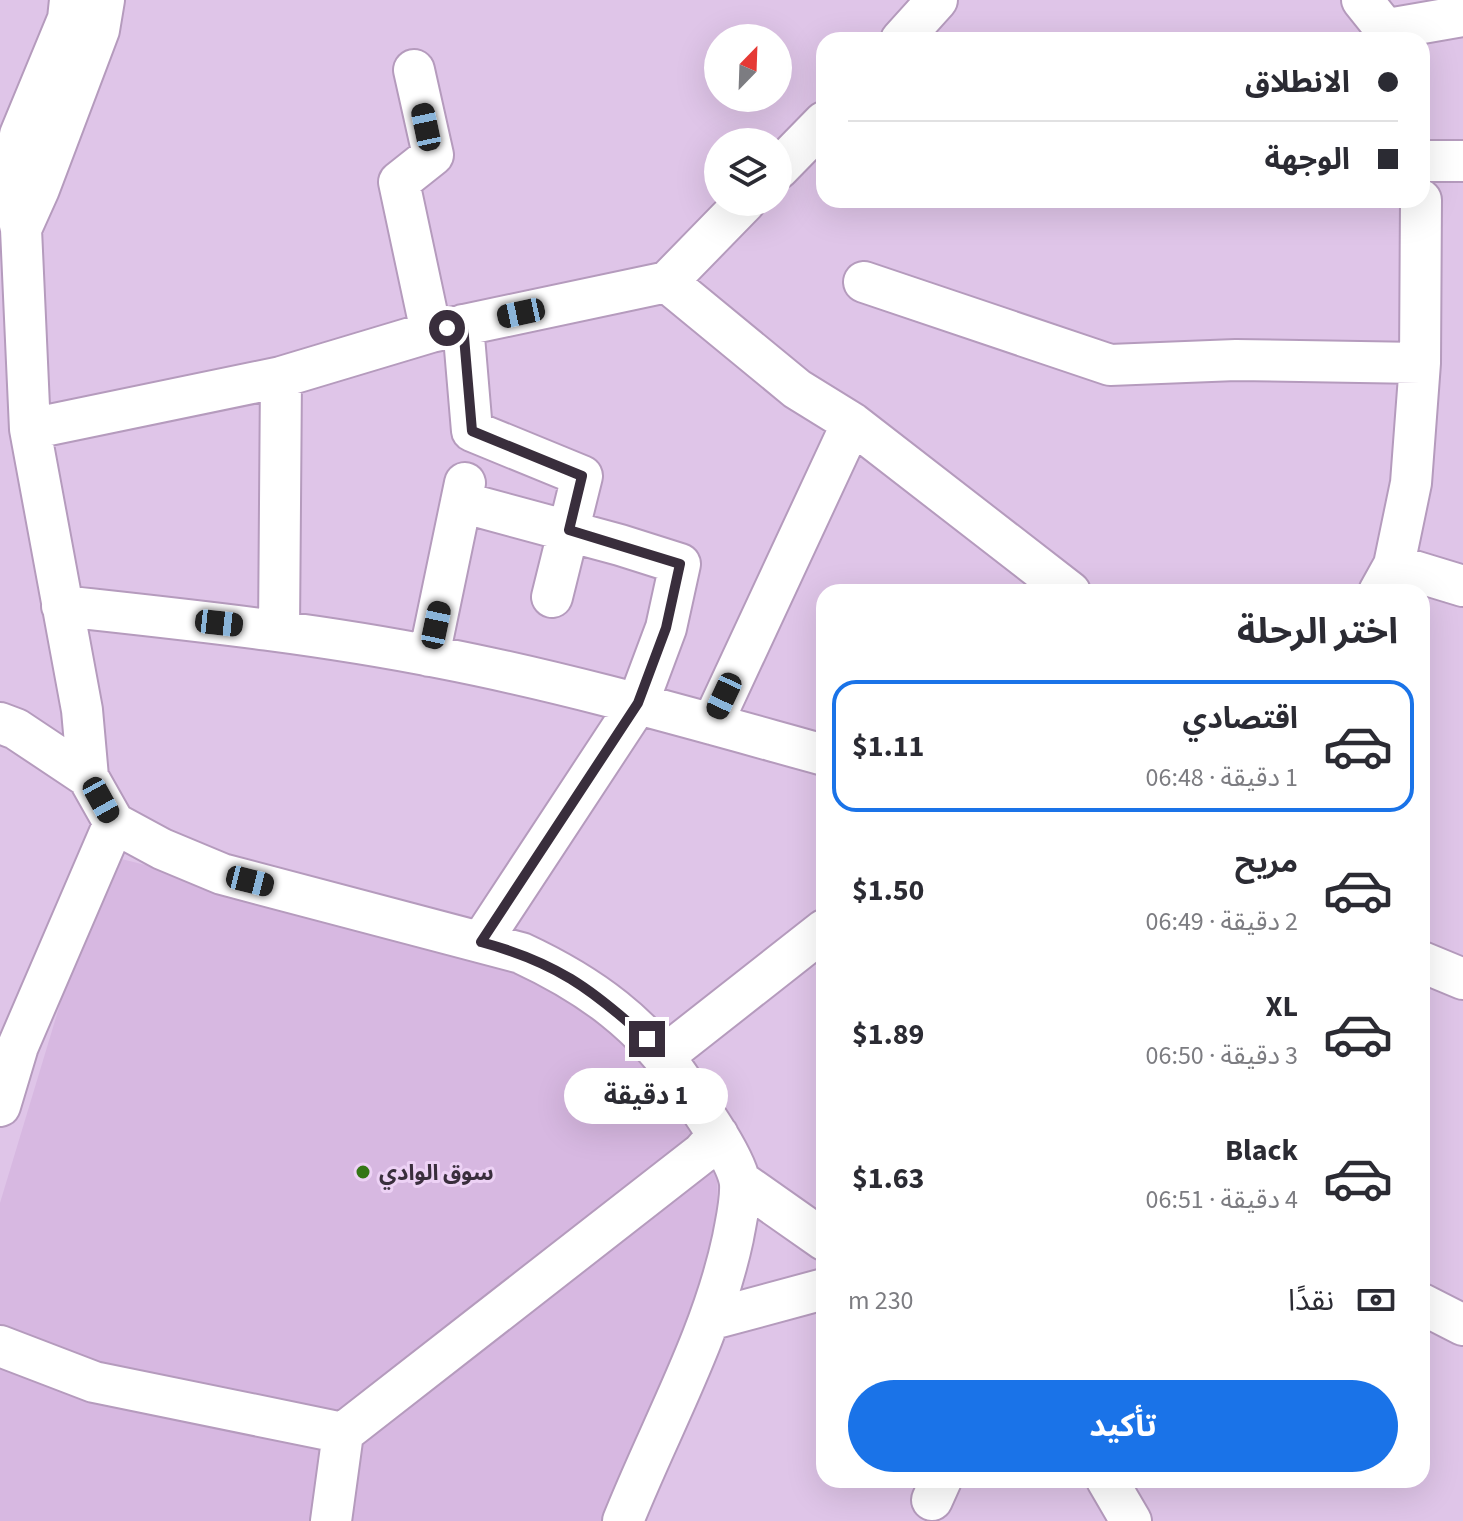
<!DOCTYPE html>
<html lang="ar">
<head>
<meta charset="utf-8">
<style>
  body { margin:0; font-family:"Source Sans 3","Noto Sans Arabic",sans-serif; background:#f7f7f7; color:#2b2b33; direction:rtl; height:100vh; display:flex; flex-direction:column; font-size:30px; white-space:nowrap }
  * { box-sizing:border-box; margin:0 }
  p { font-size:26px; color:#7c7c81 }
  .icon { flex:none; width:44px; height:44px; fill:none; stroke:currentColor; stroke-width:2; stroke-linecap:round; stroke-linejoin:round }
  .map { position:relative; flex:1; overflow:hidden; direction:ltr }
  .side { position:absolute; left:816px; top:584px; width:614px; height:904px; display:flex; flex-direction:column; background:#fff; border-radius:24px; box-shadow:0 8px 32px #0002; direction:rtl }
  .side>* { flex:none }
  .guide { position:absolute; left:816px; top:32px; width:614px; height:176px; border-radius:24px; box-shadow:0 8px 32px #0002; direction:rtl; display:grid; align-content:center; height:176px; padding:0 32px; background:#fff }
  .needle { width:52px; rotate:23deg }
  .controls { position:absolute; left:704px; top:24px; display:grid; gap:16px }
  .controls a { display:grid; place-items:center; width:88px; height:88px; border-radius:50%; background:#fff; box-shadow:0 8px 32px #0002; font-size:40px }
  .end { position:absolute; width:36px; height:36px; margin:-18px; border:10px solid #392e3c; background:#fff; box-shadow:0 0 0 4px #fff }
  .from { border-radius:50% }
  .bubble { position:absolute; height:56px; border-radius:28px; background:#fff; box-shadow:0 8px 32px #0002; font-size:26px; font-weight:700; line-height:56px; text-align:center; direction:rtl }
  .car { position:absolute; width:24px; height:48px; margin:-24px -12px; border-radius:10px; box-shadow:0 0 6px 2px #0007; background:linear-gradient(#222 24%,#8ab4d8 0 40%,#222 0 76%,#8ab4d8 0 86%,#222 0) }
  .guide b { display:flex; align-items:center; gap:28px; height:76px; font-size:30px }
  .guide b+b { border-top:2px solid #e1e1e2 }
  .guide i { width:20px; height:20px; background:#2b2b33 }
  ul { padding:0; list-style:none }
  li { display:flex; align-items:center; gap:24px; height:132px; margin:0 16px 12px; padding:0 16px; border:4px solid transparent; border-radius:24px }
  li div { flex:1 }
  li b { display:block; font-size:30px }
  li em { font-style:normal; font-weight:700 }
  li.current { border-color:#1a73e8 }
  li>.icon { width:72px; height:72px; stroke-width:1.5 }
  h2 { padding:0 32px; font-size:36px; line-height:96px }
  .pay { display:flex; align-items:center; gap:20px; height:88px; padding:0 32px; font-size:30px }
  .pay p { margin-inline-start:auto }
  .action { display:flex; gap:16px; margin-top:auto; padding:16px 32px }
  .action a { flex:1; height:92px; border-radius:48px; background:#1a73e8; color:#fff; font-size:32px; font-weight:700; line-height:92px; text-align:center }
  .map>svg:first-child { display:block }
</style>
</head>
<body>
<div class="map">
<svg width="1463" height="1521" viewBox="0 0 1463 1521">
  <rect width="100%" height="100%" fill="#dfc5e8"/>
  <path fill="#d7b8e1" d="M105 855 490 950 593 996 717 1140 718 1278 616 1521H0V1203Z"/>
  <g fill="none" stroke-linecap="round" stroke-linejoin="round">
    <g stroke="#b59bbd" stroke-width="44">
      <path id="minor" d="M70 0 68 19 20 135 11 186 21 229 30 429 82 710 88 777 114 823 162 849 222 874 521 953C590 985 645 1025 687 1089 701 1109 738 1162 740 1184 741 1202 736 1221 733 1238 712 1337 660 1428 623 1521
        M1362 0 1394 40
        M1388 29 1463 16
        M901 40 937 0
        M414 70 433 155 399 182 431 332
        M1422 161H1463
        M778 169 824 122
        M21 229 39 189 99 30 104 0
        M667 282 797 389 852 423 1070 592
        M864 282 1110 365 1236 360 1420 363
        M463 325 472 431 582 476 552 597
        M30 429 281 377 431 332 667 282 745 202
        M461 502 620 545 680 564 666 628 638 703 481 942
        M1394 565 1463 586
        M1379 592 1394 565 1411 483 1420 363 1421 200
        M62 606C189 620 316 633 441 658 570 683 697 720 824 755
        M279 631 281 377
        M429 656 465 483
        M0 723 16 729 88 777
        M712 724 852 423
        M1422 962 1463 979
        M665 1055 824 930
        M0 1106 18 1046 114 823
        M740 1181 824 1240
        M1422 1304 1463 1325
        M709 1320 824 1289
        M0 1346 94 1382 343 1433
        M1107 1480 1131 1521
        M932 1500 941 1480
        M331 1521 343 1433 702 1153 718 1135"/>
    </g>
    <use href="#minor" stroke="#fff" stroke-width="40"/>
  </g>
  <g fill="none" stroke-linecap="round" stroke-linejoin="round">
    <path stroke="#392e3c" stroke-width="10" d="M447 328 463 325 472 431 582 476 569 530 680 564 666 628 638 703 481 942C555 962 591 988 647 1039"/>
  </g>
  <circle fill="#347615" stroke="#edd2f5" stroke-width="3" cx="363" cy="1172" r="8"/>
  <g text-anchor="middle" stroke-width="6" stroke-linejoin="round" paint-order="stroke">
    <g font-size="22" font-weight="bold" fill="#392e3c" stroke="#edd2f5" text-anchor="start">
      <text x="379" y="1180">سوق الوادي</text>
    </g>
  </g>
</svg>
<div class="controls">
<a><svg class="needle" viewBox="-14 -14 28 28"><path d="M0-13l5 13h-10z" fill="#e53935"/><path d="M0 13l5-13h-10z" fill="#7c7c81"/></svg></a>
<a><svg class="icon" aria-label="layers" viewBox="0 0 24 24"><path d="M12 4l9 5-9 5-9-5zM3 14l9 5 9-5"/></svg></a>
</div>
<i class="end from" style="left:447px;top:328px"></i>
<i class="end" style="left:647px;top:1039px"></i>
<div class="bubble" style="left:564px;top:1068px;width:164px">1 دقيقة</div>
<i class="car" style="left:426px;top:127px;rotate:348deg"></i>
<i class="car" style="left:521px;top:313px;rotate:258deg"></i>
<i class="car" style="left:219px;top:623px;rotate:96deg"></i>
<i class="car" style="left:436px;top:625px;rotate:12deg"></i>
<i class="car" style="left:724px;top:696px;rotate:205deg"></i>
<i class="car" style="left:101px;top:800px;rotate:151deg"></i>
<i class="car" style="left:250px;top:881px;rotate:104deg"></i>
<div class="guide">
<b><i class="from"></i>الانطلاق</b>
<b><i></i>الوجهة</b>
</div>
<section class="side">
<h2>اختر الرحلة</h2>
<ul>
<li class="current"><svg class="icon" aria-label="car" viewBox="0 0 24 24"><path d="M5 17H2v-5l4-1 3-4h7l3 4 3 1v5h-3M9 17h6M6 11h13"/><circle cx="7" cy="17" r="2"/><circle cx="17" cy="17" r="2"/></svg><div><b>اقتصادي</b><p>1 دقيقة · 06:48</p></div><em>$1.11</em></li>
<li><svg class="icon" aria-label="car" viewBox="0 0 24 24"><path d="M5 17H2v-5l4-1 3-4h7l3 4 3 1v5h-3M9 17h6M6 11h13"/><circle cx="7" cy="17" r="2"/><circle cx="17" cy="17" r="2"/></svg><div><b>مريح</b><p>2 دقيقة · 06:49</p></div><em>$1.50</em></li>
<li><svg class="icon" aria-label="car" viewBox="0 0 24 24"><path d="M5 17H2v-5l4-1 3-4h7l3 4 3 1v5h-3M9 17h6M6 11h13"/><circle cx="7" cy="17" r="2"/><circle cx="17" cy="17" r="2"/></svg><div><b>XL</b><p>3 دقيقة · 06:50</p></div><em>$1.89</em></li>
<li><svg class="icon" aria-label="car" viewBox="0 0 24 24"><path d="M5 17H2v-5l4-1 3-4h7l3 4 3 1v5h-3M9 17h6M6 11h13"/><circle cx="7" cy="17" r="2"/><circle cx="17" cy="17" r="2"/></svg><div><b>Black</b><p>4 دقيقة · 06:51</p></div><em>$1.63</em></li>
</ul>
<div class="pay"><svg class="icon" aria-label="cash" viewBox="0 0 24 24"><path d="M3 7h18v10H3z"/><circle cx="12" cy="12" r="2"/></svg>نقدًا<p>230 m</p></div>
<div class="action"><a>تأكيد</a></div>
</section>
</div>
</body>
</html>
